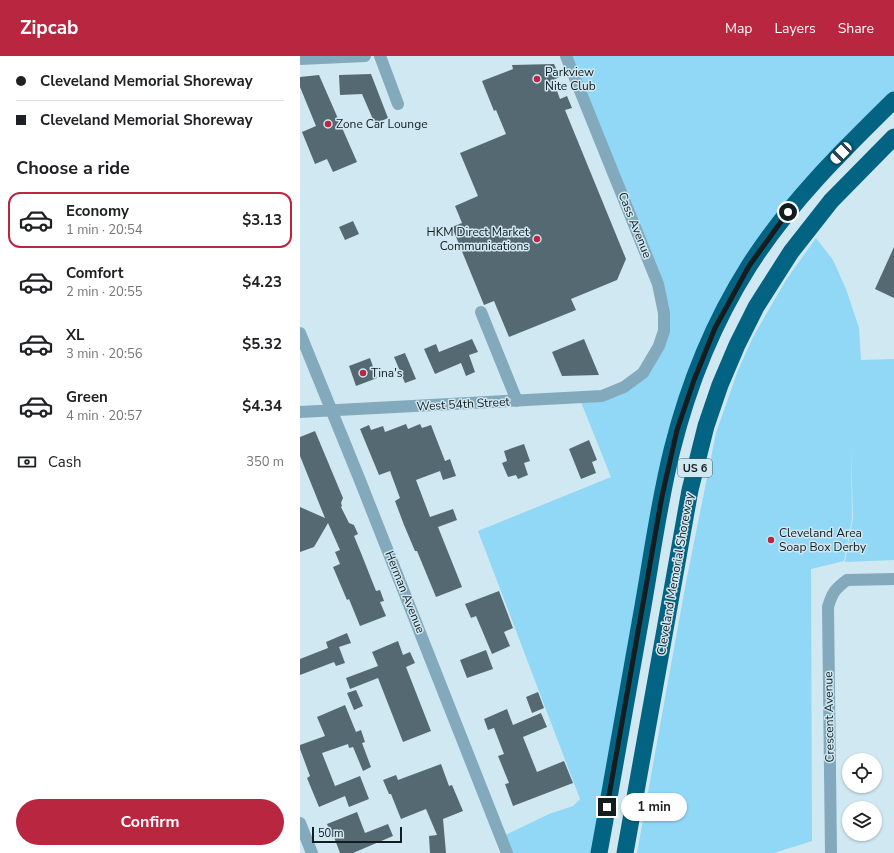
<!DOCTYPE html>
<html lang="en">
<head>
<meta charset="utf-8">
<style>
  body { margin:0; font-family:"Nunito Sans",sans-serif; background:#f6f6f6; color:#202124; height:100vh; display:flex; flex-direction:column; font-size:15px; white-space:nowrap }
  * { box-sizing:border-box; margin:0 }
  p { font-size:13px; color:#757577 }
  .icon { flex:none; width:22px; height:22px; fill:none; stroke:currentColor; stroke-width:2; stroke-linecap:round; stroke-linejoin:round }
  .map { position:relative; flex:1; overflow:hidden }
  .side { display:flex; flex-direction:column; background:#fff; width:300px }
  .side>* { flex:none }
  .hud { display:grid; align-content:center; height:88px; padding:0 16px; background:#fff }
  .buttons { position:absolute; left:542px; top:697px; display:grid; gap:8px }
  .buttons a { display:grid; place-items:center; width:40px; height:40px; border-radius:50%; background:#fff; box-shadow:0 1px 3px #0004; font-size:20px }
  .scale { position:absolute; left:12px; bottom:10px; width:90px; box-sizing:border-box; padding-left:4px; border:2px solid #131c1f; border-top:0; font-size:11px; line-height:14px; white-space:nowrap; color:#131c1f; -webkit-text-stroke:3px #d0e8f2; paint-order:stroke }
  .end { position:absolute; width:18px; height:18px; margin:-9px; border:5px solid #131c1f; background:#fff; box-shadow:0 0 0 2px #fff }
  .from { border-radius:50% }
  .bubble { position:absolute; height:28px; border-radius:14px; background:#fff; box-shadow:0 1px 3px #0004; font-size:13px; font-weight:700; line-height:28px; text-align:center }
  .car { position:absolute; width:12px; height:24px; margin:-12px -6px; border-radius:5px; box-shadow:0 0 3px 1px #0007; background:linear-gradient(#fff 24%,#345 0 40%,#fff 0 76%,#345 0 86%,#fff 0) }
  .hud b { display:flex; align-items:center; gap:14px; height:38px; font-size:15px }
  .hud b+b { border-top:1px solid #e0e0e0 }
  .hud i { width:10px; height:10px; background:#202124 }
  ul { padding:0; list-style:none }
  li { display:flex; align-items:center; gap:12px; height:56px; margin:0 8px 6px; padding:0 8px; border:2px solid transparent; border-radius:12px }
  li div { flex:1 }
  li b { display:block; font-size:15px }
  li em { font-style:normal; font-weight:700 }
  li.selected { border-color:#b82640 }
  li>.icon { width:36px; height:36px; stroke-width:1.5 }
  h2 { padding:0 16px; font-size:18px; line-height:48px }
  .pay { display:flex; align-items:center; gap:10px; height:44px; padding:0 16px; font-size:15px }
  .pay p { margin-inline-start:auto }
  .primary-button { display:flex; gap:8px; margin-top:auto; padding:8px 16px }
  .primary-button a { flex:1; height:46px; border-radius:24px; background:#b82640; color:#fff; font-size:16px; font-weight:700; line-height:46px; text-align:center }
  header { display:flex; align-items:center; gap:24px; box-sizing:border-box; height:56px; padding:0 20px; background:#b82640; color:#fff }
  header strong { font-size:19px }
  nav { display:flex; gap:22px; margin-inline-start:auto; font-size:14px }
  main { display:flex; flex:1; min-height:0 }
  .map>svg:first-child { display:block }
</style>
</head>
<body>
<header>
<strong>Zipcab</strong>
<nav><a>Map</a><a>Layers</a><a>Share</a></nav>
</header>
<main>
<section class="side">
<div class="hud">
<b><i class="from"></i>Cleveland Memorial Shoreway</b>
<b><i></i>Cleveland Memorial Shoreway</b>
</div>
<h2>Choose a ride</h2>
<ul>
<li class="selected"><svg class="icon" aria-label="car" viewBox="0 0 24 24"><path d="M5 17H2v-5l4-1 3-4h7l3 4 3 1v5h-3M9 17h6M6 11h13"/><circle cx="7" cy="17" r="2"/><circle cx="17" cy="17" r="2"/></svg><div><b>Economy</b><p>1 min · 20:54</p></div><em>$3.13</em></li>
<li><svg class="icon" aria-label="car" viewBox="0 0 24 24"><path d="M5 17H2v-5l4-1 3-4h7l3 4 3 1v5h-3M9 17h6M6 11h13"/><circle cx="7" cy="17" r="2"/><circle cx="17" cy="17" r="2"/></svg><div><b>Comfort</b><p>2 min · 20:55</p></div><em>$4.23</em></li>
<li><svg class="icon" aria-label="car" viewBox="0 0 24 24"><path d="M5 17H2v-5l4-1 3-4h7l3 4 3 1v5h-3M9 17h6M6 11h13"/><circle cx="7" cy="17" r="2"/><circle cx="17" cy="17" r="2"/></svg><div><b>XL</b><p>3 min · 20:56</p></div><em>$5.32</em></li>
<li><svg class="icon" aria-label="car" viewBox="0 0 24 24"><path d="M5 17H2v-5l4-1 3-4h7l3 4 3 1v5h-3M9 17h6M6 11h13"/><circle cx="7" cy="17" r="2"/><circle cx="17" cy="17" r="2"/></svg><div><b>Green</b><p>4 min · 20:57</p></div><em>$4.34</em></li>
</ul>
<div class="pay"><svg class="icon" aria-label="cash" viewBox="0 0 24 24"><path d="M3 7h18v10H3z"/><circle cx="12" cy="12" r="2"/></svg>Cash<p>350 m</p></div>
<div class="primary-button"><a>Confirm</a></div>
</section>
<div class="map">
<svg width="594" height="797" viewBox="0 0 594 797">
  <rect width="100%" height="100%" fill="#d0e8f2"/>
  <path fill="#91d8f6" d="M266 0H594V44L475 173 390 335 299 797H207L201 781 249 758 273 750 280 743 178 475 311 421 279 341 302 340 343 317 364 257Z
    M516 182 533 204 546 233 559 272 561 304 594 303V504L545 506 553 462 551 391 552 463 544 505 511 513 512 785 474 797H337L386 526 416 377 438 314 453 281 486 224Z"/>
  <path fill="#556972" d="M254 8 260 21 253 24 260 43 267 40 272 52 265 54 326 203 317 224 271 243 276 254 209 281 194 245 184 249 152 171 162 167 155 150 178 140 160 97 206 78 196 54 194 55 182 25 213 13 212 9Z
    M71 18 88 62 75 68 62 38 40 39 39 19Z
    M19 19 57 106 33 116 27 103 15 108 2 76 16 70 0 31V21Z
    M53 165 59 178 45 184 39 171Z
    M594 191V242L575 233Z
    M172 283 178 296 169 299 175 316 166 320 161 307 135 318 124 293 136 288 139 296Z
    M284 283 299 319 262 320 252 296Z
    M105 297 116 323 105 327 94 301Z
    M70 302 77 322 56 330 49 310Z
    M106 368 108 373 120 368 122 372 131 369 145 405 150 403 156 420 143 424 140 415 116 424 130 461 153 453 157 464 138 471 162 531 136 541 117 495H115L104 469 95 445 100 442 90 415 79 419 60 373 69 369 71 374 83 370 85 376Z
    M15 375 43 442 41 447 42 450 41 451 49 467 54 469 58 478 54 480 61 497 76 535 80 534 84 545 80 546 86 560 60 570 49 543 47 544 33 511 40 508 35 496 40 494 28 467 14 491 0 496V451L25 462 0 400V381Z
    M289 384 297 404 292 406 296 417 281 423 269 393Z
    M224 388 230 405 224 407 228 419 218 423 216 419 208 421 202 407 207 405 204 395Z
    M199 535 213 572 204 576 210 590 192 598 176 560 171 562 165 548Z
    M47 577 51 587 39 591 45 607 36 610 34 606 0 619V603L28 592 26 586Z
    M98 585 103 599 110 596 115 607 106 611 131 675 103 686 78 622 50 633 46 622 78 610 72 596Z
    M186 594 193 613 167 622 160 604Z
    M56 634 63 650 54 654 47 637Z
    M238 636 244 652 232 657 226 641Z
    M45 649 56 676 61 674 65 686 62 687 71 711 63 715 53 691 49 692 48 688 22 697 35 730 60 720 69 743 49 751 45 740 19 751 7 722 10 720 0 693V689L25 680 17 661Z
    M207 653 213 669 241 657 247 671 223 681 237 716 264 705 273 727 213 750 205 728 209 727 198 700 204 698 194 672 188 674 184 663Z
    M141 708 149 730 152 729 163 755 143 763 146 797H130L129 780 137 779 126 753 101 763 91 738H89L83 724 96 719 98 724Z
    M57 756 65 777 88 768 93 780 53 797H40L34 781H32L27 768Z"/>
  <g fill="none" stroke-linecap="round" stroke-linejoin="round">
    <path stroke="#82aabc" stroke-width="12" d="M80 0 98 48
      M0 3 65 0
      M181 256 217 345
      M0 277 59 422 207 797
      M0 356 302 340 324 331 343 317 359 290 364 275V257L358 228 266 0
      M0 767 12 797
      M531 797 528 551C532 537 535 533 547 524L594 523"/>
    <path stroke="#026482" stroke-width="17" d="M299 797C314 715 328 633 343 550 352 499 359 446 372 394 388 330 413 267 449 210 489 147 541 96 594 44
      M325 797 390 434 406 370 420 329 437 289 456 251 491 196 531 145 594 81"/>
  </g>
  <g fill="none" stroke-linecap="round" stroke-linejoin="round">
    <path stroke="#131c1f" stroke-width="5" d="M307 751 362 440 377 374 394 324 415 272 449 210 488 156"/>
  </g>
  <g fill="#b82640" stroke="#d0e8f2" stroke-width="1.5">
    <circle cx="237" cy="23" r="4"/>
    <circle cx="28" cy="68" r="4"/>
    <circle cx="237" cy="183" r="4"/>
    <circle cx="63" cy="317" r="4"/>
    <circle cx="471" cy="484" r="4"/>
  </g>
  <g text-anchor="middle" stroke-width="3" stroke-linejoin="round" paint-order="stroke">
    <rect fill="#d0e8f2" stroke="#4c595e" stroke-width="1" x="378" y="403" width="34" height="18" rx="3"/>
    <g font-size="11" font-weight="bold" fill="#131c1f">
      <text x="395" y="416">US 6</text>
    </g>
    <g font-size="12" fill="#131c1f" stroke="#d0e8f2" text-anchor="start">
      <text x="245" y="20">Parkview<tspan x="245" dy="14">Nite Club</tspan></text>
      <text x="36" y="72">Zone Car Lounge</text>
      <text x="229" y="180" text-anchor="end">HKM Direct Market<tspan x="229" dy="14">Communications</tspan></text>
      <text x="71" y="321">Tina's</text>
      <text x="479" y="481">Cleveland Area<tspan x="479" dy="14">Soap Box Derby</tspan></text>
    </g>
    <g font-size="12" fill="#131c1f" stroke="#d0e8f2">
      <text transform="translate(335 169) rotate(68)" y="4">Cass Avenue</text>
      <text transform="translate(163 348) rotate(-3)" y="4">West 54th Street</text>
      <text transform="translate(375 518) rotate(-80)" y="4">Cleveland Memorial Shoreway</text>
      <text transform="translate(105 536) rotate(68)" y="4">Herman Avenue</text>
      <text transform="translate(529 661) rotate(-91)" y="4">Crescent Avenue</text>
    </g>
  </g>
</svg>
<div class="buttons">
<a><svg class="icon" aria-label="locate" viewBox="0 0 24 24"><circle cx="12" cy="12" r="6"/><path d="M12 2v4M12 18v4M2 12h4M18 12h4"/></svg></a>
<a><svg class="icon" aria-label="layers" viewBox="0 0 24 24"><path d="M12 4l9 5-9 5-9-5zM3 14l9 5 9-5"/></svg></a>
</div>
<div class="scale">50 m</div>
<i class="end from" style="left:488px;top:156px"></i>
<i class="end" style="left:307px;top:751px"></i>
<div class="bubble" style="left:321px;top:737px;width:66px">1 min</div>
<i class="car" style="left:541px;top:97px;rotate:225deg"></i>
</div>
</main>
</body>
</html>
